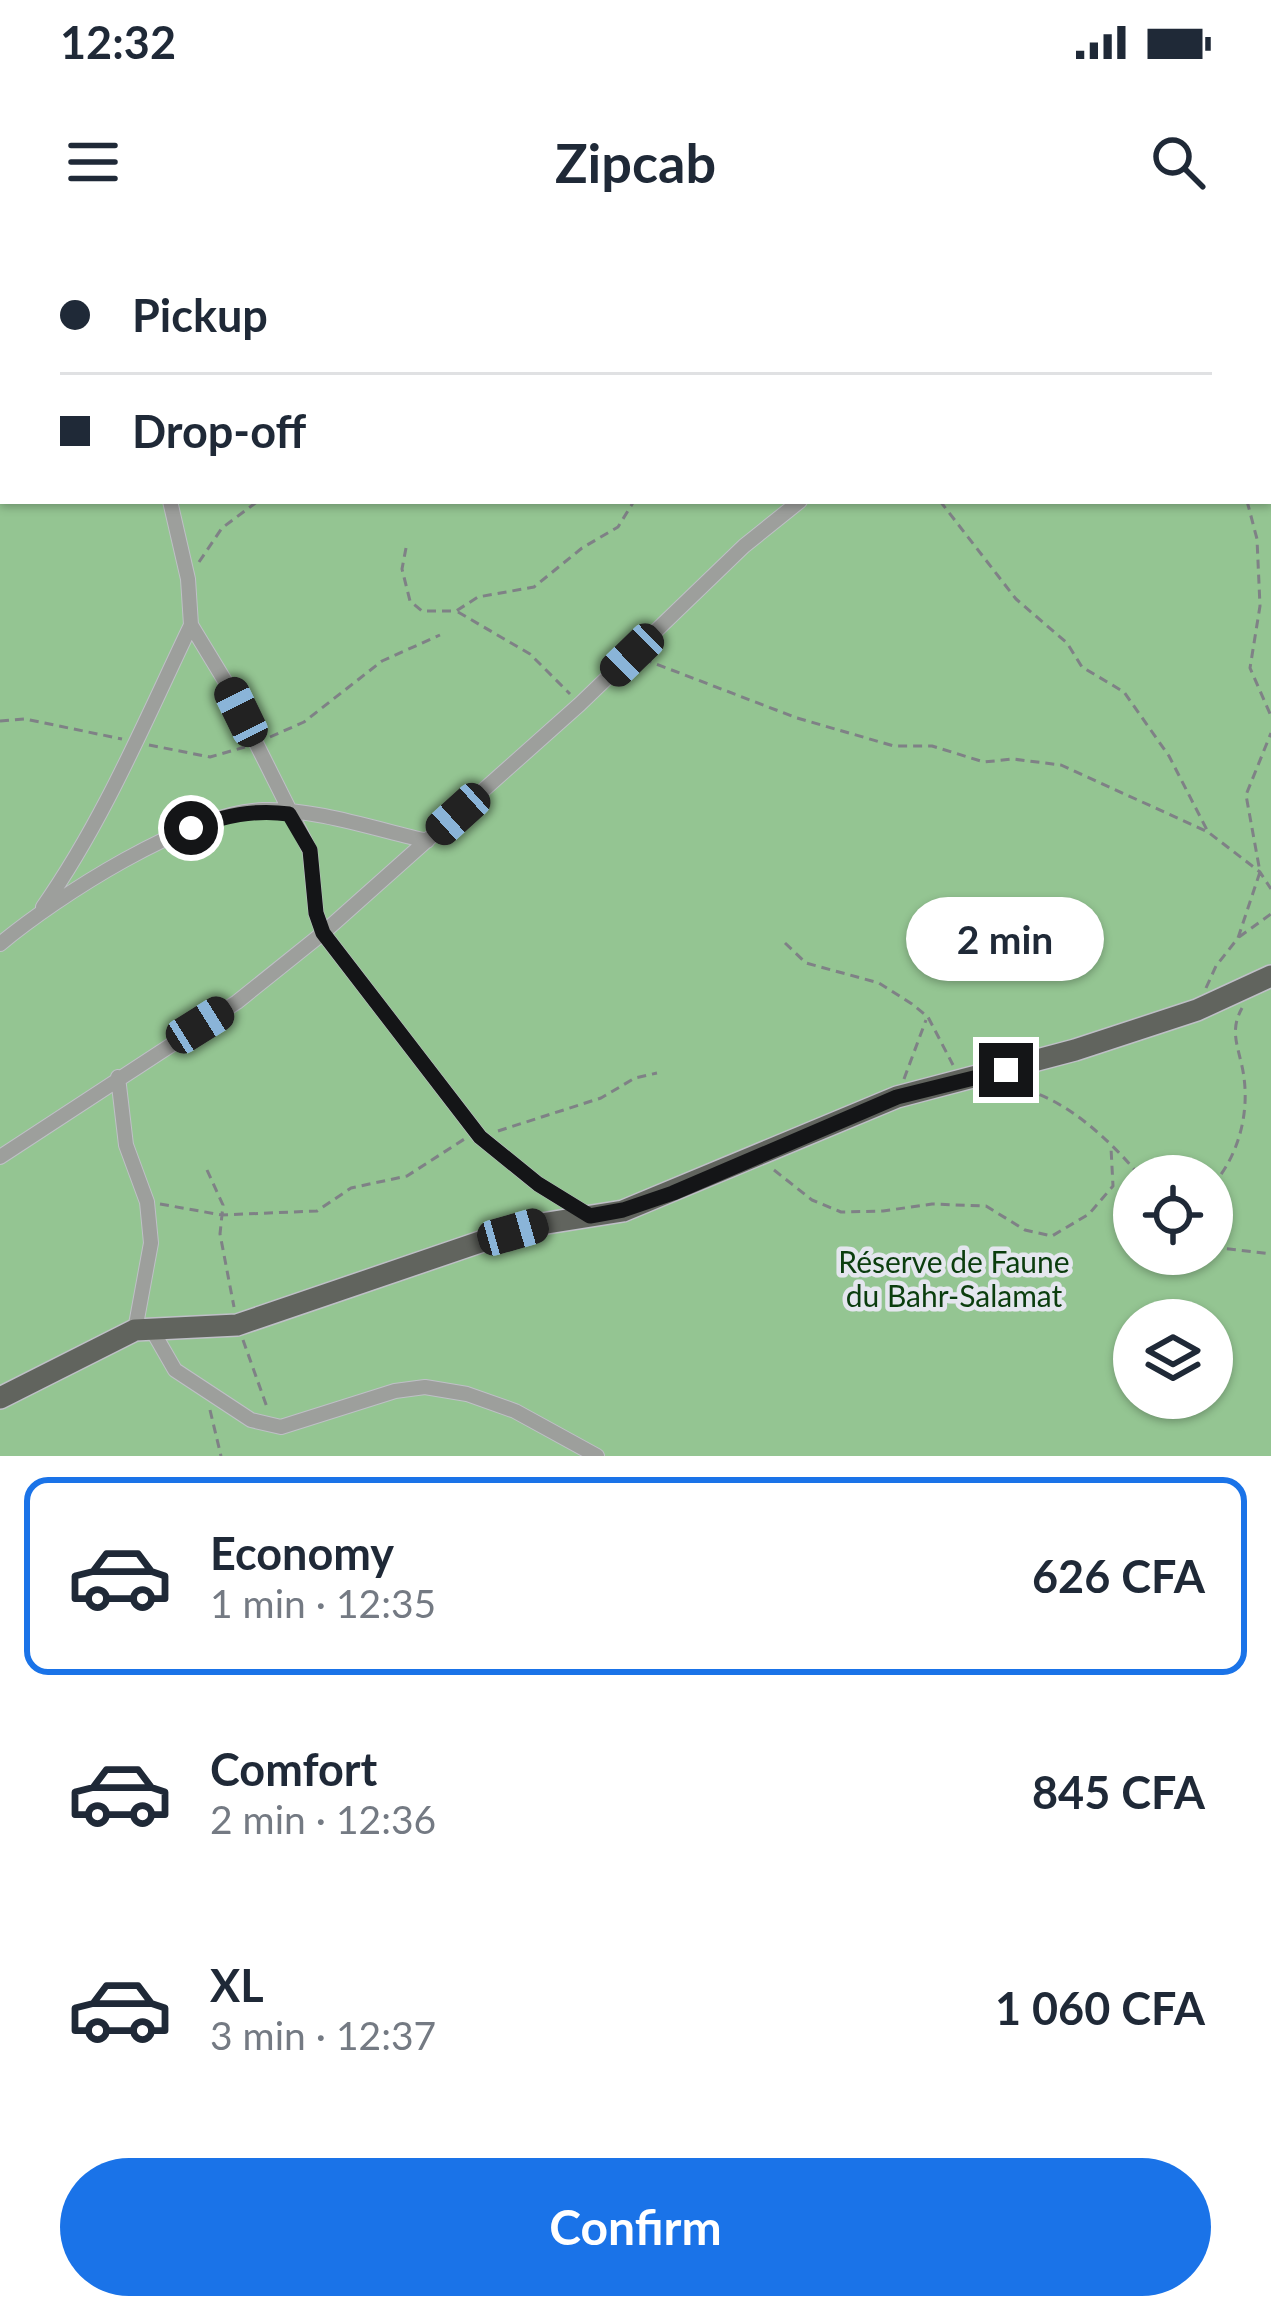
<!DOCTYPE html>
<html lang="en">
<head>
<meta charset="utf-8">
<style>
  body { margin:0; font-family:Lato,sans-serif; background:#f6f6f7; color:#1f2937; height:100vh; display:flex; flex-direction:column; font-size:45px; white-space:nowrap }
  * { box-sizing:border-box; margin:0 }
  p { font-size:39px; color:#747a83 }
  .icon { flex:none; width:66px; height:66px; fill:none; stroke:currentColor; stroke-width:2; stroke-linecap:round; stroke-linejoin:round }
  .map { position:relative; height:1216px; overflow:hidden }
  .side { display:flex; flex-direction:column; background:#fff; flex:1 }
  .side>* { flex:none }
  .guide { position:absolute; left:0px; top:0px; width:1272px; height:264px; box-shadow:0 3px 9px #0004; display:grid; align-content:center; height:264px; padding:0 60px; background:#fff }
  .tools { position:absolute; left:1113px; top:915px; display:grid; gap:24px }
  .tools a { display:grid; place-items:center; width:120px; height:120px; border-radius:50%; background:#fff; box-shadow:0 3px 9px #0004; font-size:60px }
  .end { position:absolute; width:54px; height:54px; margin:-27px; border:15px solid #141517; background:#fff; box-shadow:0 0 0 6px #fff }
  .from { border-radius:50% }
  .bubble { position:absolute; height:84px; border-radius:42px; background:#fff; box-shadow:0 3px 9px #0004; font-size:39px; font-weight:700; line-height:84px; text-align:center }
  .car { position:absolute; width:36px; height:72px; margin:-36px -18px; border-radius:15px; box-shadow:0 0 9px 3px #0007; background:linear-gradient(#222 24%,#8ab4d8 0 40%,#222 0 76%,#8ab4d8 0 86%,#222 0) }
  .guide b { display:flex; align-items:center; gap:42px; height:114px; font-size:45px }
  .guide b+b { border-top:3px solid #e0e1e3 }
  .guide i { width:30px; height:30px; background:#1f2937 }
  ul { padding:21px 0 0; list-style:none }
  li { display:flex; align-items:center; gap:36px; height:198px; margin:0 24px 18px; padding:0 36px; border:6px solid transparent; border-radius:24px }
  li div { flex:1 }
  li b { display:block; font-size:45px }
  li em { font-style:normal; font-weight:700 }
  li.active { border-color:#1a73e8 }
  li>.icon { width:108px; height:108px; stroke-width:1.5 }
  .cta { display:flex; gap:24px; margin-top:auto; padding:24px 60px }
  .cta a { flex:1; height:138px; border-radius:72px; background:#1a73e8; color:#fff; font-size:48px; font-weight:700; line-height:138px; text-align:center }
  .status { display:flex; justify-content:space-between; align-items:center; height:84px; padding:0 60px; background:#fff; direction:ltr }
  .status svg { height:33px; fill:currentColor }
  header { display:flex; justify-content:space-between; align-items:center; height:156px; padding:0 60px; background:#fff; font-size:54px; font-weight:700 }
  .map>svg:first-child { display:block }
</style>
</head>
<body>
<div class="status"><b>12:32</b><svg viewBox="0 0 49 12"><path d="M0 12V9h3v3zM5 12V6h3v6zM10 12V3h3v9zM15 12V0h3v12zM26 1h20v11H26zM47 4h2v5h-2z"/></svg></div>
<header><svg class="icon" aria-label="menu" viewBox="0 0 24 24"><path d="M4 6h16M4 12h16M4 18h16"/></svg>Zipcab<svg class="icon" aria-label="search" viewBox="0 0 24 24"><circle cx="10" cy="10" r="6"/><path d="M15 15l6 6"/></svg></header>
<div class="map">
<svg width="1271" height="1216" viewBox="0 0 1271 1216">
  <rect width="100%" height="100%" fill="#e4e6ee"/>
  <path fill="#94c592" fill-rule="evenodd" d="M0 0H1271V1216H0ZM3 3H1269V261H3ZM1134 936H1212V1014H1134ZM1134 1080H1212V1158H1134Z"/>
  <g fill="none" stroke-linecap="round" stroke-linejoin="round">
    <g stroke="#bfc0c7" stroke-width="16">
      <path id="minor" d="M53 0 55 3
        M1269 9 1271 8
        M170 261 188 339 191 385 225 441 310 611 316 673 323 693 480 897 538 944 590 976
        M43 667C104 580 145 481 191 385
        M0 704C58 656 186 573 263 570 313 568 378 590 427 601
        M118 837 126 905 147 962 151 1003 135 1090
        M0 917 237 762 323 693 580 464 744 306 800 261
        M152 1090 175 1130 251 1180 281 1187 395 1151 425 1147 467 1154 515 1171 597 1216"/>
    </g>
    <g stroke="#bfc0c7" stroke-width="24">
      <path id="primary" d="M0 1158 135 1090 237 1085 486 1000 541 984 623 971 897 857 1075 810 1197 770 1271 736"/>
    </g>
    <path stroke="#7f8186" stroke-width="3" stroke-dasharray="9 6" stroke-linecap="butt" d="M378 3 379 0
      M940 261 1016 359 1067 403 1082 427 1124 452 1169 516 1207 590
      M1247 261 1257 299 1260 366 1250 428 1271 476
      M406 308 402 329 410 361 422 371H456L478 357 534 347 582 308 618 287 634 261
      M199 322 222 288 258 261
      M458 372 530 414 570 454
      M643 419 797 478 894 506H932L984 522 1013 519 1061 525 1208 592 1260 632 1271 649
      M0 481 25 479 122 499
      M270 497 304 482 382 421 440 395
      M149 505 210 517 245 507
      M1239 697 1271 674
      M785 703 806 723 879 743 912 764 928 777 953 825
      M1206 748 1216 726 1238 698 1260 632 1246 555 1271 493
      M904 839 926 780
      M1011 846C1062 855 1107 897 1140 936
      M498 891 601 858 635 838 657 833
      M207 930 223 965 220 994 234 1067
      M774 930 812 960 841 972 883 971 932 964 986 966 1025 990 1052 996 1089 974 1113 946 1111 908
      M1212 946C1241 913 1252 865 1241 822 1236 801 1231 788 1242 768
      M160 964 222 975 317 971 351 948 407 936 466 898
      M1212 1007 1271 1014
      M243 1100 268 1170
      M210 1170 221 1216"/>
    <use href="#minor" stroke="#9d9f9c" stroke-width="14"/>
    <use href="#primary" stroke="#61645e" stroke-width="21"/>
  </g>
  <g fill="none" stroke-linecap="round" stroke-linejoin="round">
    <path stroke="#141517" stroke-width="15" d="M191 588C224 576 254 569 289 574L310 610 316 673 323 693 480 897 538 944 590 976 623 970 673 953 897 857 1006 830"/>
  </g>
  <g text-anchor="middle" stroke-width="9" stroke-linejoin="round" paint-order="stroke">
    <g font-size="30" fill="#0b3d0e" stroke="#e4e6ee">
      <text x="954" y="1033">Réserve de Faune<tspan x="954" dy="34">du Bahr-Salamat</tspan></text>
    </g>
  </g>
</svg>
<div class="tools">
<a><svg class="icon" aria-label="locate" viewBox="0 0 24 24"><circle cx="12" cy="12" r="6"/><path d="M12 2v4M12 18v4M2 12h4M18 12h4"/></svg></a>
<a><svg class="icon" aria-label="layers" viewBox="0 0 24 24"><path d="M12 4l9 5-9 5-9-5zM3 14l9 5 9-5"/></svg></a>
</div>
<i class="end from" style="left:191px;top:588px"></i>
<i class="end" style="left:1006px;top:830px"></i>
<div class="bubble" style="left:906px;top:657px;width:198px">2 min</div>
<i class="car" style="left:632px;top:415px;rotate:226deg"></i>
<i class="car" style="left:241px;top:472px;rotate:334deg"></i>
<i class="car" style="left:458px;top:574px;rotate:228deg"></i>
<i class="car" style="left:200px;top:785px;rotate:58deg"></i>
<i class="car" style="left:513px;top:992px;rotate:74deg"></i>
<div class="guide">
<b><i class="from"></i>Pickup</b>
<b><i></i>Drop-off</b>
</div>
</div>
<section class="side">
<ul>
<li class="active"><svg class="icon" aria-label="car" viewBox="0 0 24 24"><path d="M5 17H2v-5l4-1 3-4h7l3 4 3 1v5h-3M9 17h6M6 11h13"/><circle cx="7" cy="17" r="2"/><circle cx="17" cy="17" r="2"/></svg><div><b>Economy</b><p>1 min · 12:35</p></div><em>626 CFA</em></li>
<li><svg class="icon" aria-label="car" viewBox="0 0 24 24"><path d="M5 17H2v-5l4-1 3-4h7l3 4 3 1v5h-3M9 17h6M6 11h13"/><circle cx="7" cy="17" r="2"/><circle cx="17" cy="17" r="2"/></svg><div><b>Comfort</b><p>2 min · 12:36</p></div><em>845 CFA</em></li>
<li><svg class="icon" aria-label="car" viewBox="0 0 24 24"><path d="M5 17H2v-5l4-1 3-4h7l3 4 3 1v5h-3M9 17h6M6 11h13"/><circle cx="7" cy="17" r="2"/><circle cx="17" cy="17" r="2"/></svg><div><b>XL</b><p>3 min · 12:37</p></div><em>1 060 CFA</em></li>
</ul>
<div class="cta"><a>Confirm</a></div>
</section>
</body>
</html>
